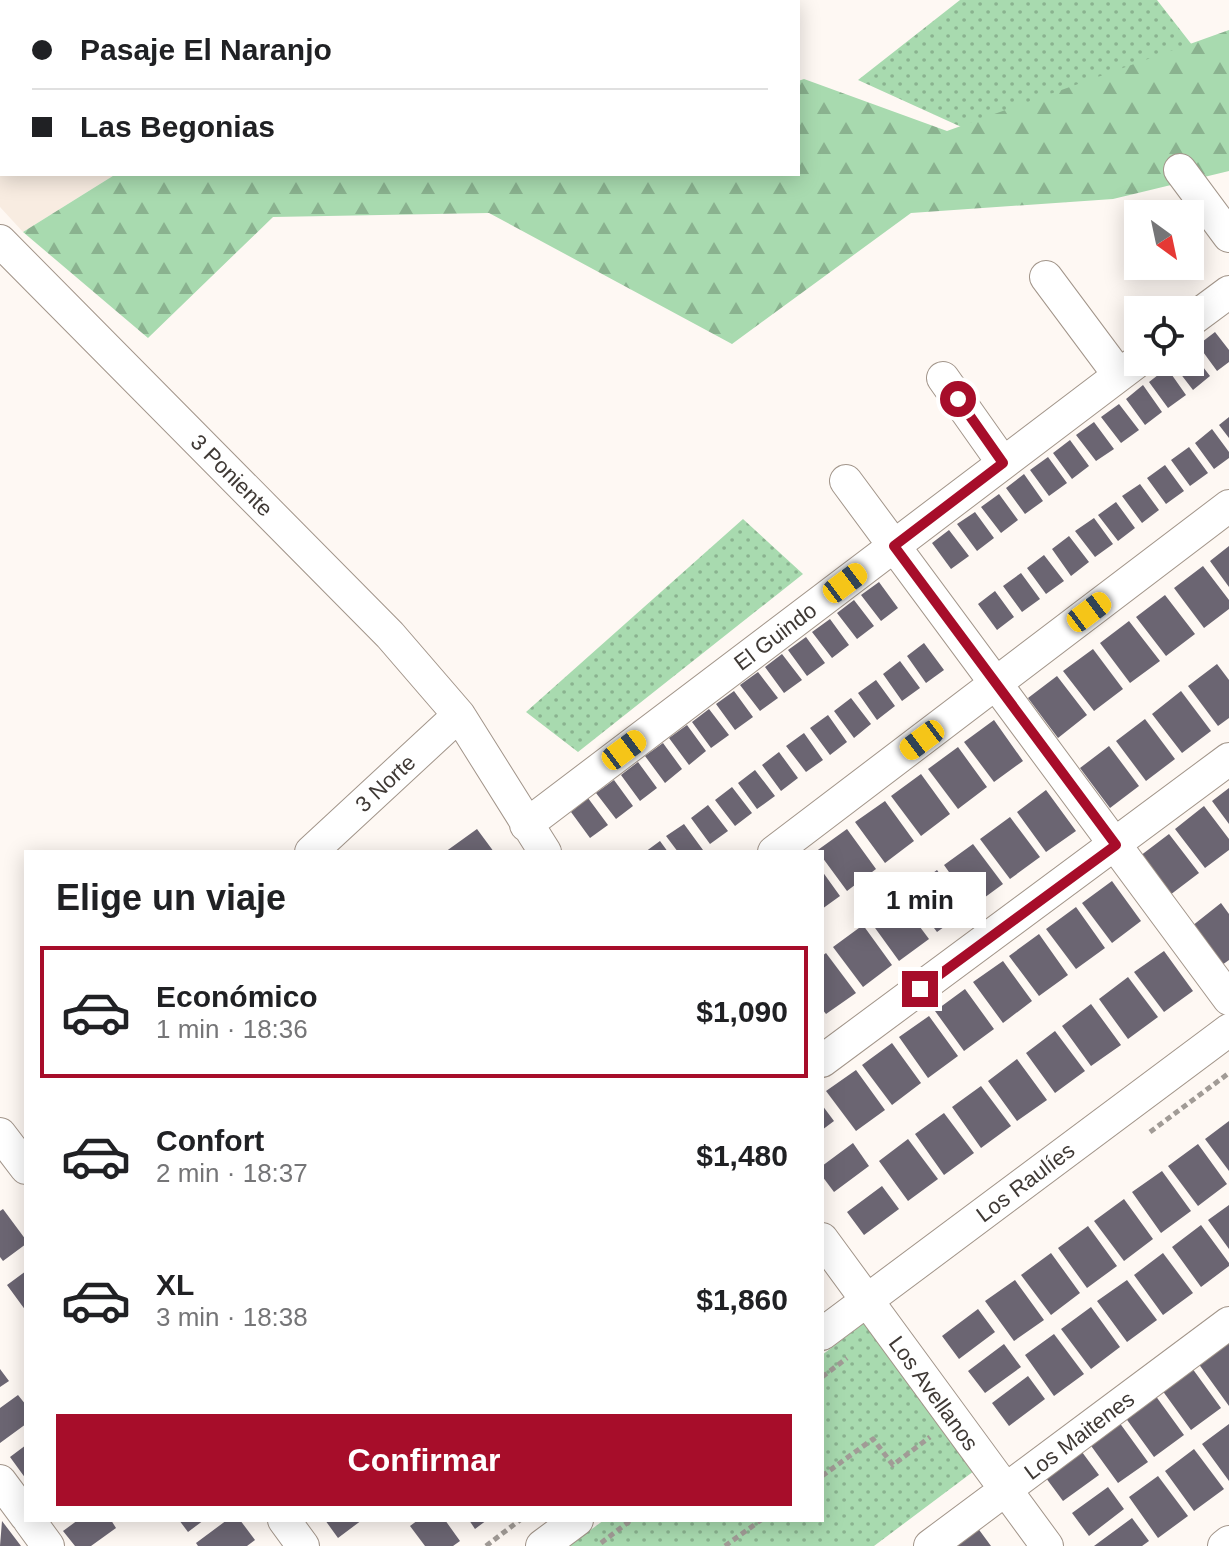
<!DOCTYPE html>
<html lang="es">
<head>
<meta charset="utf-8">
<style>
  body { margin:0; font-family:Arial,sans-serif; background:#f6f6f6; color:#202124; height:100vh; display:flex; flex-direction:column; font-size:30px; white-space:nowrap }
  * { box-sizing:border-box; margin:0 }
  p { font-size:26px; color:#757577 }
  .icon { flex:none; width:44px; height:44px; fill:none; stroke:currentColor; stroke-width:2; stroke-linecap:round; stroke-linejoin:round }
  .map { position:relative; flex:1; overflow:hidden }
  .details { position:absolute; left:24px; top:850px; width:800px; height:672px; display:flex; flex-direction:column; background:#fff; border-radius:0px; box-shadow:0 4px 20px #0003 }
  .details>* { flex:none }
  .hud { position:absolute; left:0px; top:0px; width:800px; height:176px; box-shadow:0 4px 20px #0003; display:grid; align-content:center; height:176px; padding:0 32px; background:#fff }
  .needle { width:52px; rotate:147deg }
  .fabs { position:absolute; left:1124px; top:200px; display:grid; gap:16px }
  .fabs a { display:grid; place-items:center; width:80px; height:80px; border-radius:0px; background:#fff; box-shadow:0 4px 20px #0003; font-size:40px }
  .end { position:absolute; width:36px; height:36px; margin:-18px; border:10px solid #a70d2a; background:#fff; box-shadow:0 0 0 4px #fff }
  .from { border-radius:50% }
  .bubble { position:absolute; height:56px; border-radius:0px; background:#fff; box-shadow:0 4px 20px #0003; font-size:26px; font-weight:800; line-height:56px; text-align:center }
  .car { position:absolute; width:24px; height:48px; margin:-24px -12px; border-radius:10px; box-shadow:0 0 6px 2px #0007; background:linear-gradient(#f5c518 24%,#345 0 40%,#f5c518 0 76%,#345 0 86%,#f5c518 0) }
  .hud b { display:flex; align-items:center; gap:28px; height:76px; font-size:30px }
  .hud b+b { border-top:2px solid #e0e0e0 }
  .hud i { width:20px; height:20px; background:#202124 }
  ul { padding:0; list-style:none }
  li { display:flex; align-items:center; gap:24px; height:132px; margin:0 16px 12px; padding:0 16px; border:4px solid transparent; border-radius:0px }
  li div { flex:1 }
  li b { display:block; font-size:30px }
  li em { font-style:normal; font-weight:800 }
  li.on { border-color:#a70d2a }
  li>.icon { width:72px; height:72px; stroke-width:1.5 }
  h2 { padding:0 32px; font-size:36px; line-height:96px }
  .button { display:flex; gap:16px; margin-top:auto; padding:16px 32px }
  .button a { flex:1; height:92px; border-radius:0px; background:#a70d2a; color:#fff; font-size:32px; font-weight:800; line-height:92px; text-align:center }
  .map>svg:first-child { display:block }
</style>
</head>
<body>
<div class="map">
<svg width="1229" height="1546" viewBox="0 0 1229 1546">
  <defs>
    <pattern id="grass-dots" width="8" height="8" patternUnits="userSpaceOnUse" patternTransform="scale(2)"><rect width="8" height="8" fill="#a8daaf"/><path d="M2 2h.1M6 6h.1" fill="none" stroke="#8ab28f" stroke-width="1.8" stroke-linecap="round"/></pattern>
    <pattern id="forest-firs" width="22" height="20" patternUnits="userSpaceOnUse" patternTransform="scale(2)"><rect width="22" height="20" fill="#a8daaf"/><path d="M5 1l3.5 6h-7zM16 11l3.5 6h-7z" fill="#8ab28f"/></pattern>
  </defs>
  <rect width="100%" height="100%" fill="#fef8f3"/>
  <path fill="#f8ece1" d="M0 0H280L2 2V174H116L23 232 0 207Z"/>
  <path fill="url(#grass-dots)" d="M960 0H1157L1217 77 979 135 858 80Z
    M743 519 803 574 578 752 526 712Z
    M872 1317 982 1465 874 1546H569L604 1520H822V1355Z"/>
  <path fill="url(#forest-firs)" d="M1229 30V171L1113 199 911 213 732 344 489 213 273 217 148 338 23 232 116 174H798V81L804 79 947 131Z"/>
  <path fill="#6b6572" d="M1215 332 1229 350V362L1217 371 1198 345Z
    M1190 350 1210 376 1193 390 1173 364 1190 362Z
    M1167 368 1186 395 1168 408 1149 382Z
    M1143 385 1162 412 1145 425 1126 399Z
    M1119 404 1139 430 1121 443 1101 417Z
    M1229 417V438L1219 425Z
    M1094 422 1114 449 1096 461 1076 435Z
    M1212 429 1229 452V458L1214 469 1195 443Z
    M1070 440 1089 466 1072 479 1053 453Z
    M1189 447 1208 473 1190 486 1171 460Z
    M1048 457 1067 483 1049 496 1030 470Z
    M1165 465 1184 491 1166 504 1147 478Z
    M1024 474 1043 501 1025 514 1006 488Z
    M1140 484 1159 510 1142 523 1122 496Z
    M999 494 1018 520 1001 533 981 507Z
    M1116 502 1135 528 1118 541 1098 515Z
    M975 512 994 538 977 551 957 524Z
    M1094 518 1113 544 1095 557 1075 531Z
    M949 530 969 556 951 569 932 543Z
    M1069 536 1089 562 1071 576 1052 549Z
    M1229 546V587L1210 561Z
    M1044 555 1064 581 1046 594 1027 568Z
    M1203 566 1229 600V609L1204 628 1174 588Z
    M1021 573 1040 599 1022 612 1003 586Z
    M879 582 898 608 881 621 861 595Z
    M995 591 1014 617 997 630 978 604Z
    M1165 595 1195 634 1166 656 1136 617Z
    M854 600 874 626 857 639 837 613Z
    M830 619 849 645 832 658 812 632Z
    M1129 621 1160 661 1130 683 1100 643Z
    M806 637 825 663 807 676 788 650Z
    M924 643 944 670 926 683 907 656Z
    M1093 649 1123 689 1094 711 1063 671Z
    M782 654 802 680 784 693 765 667Z
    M900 661 920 688 902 701 883 674Z
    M1217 664 1229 680V718L1218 726 1188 686Z
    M758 672 778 698 760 711 740 685Z
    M1057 676 1087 715 1058 738 1028 698Z
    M876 680 895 706 877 720 858 693Z
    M734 691 753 717 735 730 716 704Z
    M1181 691 1211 731 1182 753 1152 714Z
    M851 698 871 724 854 738 834 711Z
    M709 709 729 735 711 748 692 722Z
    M828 715 847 742 830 755 810 728Z
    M1145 719 1175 759 1146 781 1116 741Z
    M994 720 1023 761 994 782 964 742Z
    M687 725 706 751 689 765 669 738Z
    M804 733 823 760 806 772 786 746Z
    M663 743 682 769 665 783 645 756Z
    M1109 746 1139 786 1110 808 1080 768Z
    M958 747 987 787 958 809 928 769Z
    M779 752 798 778 781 791 762 765Z
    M638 762 657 788 640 801 621 775Z
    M755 770 775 796 757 809 738 783Z
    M921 774 950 814 921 836 891 796Z
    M614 780 633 806 616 819 596 793Z
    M732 787 752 813 735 826 715 800Z
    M1229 788V824L1212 801Z
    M1046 790 1076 831 1046 852 1017 812Z
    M588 798 608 825 590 838 571 812Z
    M885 801 914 841 885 863 855 822Z
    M708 805 728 831 710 844 691 818Z
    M1204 806 1229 839V850L1205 868 1175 829Z
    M1010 817 1040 857 1010 879 980 839Z
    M684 824 703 850 700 852H678L666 836Z
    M477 829 494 852H445Z
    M847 829 876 869 847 891 822 857V852H815Z
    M1169 834 1199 873 1170 895 1140 856Z
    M660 841 668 852H645Z
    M973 844 1003 884 973 906 944 865Z
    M937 870 966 911 937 932 907 892Z
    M822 871 840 896 822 909Z
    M1112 881 1141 921 1112 943 1082 903Z
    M899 899 929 939 899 961 870 921Z
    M1221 903 1229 914V960L1222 965 1192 926Z
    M1076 907 1105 948 1076 969 1046 929Z
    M863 925 892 965 863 987 833 947Z
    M1039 934 1068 975 1039 996 1009 956Z
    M1164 951 1193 991 1164 1012 1134 972Z
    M826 953 856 993 826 1014 822 1009V956Z
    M1003 961 1032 1001 1003 1023 973 982Z
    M1128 977 1158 1017 1128 1039 1099 999Z
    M965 989 994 1029 964 1051 935 1011Z
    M1091 1004 1121 1045 1091 1066 1062 1026Z
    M929 1016 958 1056 928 1078 899 1037Z
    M1055 1031 1085 1071 1055 1093 1026 1053Z
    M892 1043 921 1083 892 1105 862 1065Z
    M1017 1059 1047 1100 1017 1121 988 1081Z
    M856 1070 885 1110 856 1131 826 1091Z
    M981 1086 1011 1126 981 1148 952 1107Z
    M822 1105 834 1121 822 1130Z
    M944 1113 974 1153 944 1175 915 1134Z
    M1229 1121V1171L1205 1139Z
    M908 1139 938 1179 908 1201 879 1161Z
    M853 1143 869 1166 834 1192 822 1176V1166Z
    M1198 1144 1227 1184 1198 1206 1168 1166Z
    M1162 1171 1191 1211 1161 1233 1132 1192Z
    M882 1186 899 1209 864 1235 847 1212Z
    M1124 1199 1153 1239 1124 1261 1094 1221Z
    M1229 1205V1249L1208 1220Z
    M3 1209 26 1240V1244L3 1261 0 1257V1211Z
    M1201 1225 1229 1263V1266L1201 1287 1172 1247Z
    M1088 1226 1117 1266 1087 1288 1058 1248Z
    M1051 1253 1080 1293 1051 1315 1021 1275Z
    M1163 1253 1193 1293 1163 1315 1134 1275Z
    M26 1271V1311L7 1285Z
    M1015 1280 1044 1320 1014 1341 985 1301Z
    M1127 1280 1157 1320 1127 1342 1097 1301Z
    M1091 1307 1120 1347 1091 1369 1061 1329Z
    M978 1309 995 1332 959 1359 942 1336Z
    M1054 1334 1084 1374 1054 1396 1025 1355Z
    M1227 1342 1229 1344V1406L1198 1363Z
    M1004 1344 1021 1367 985 1393 968 1371Z
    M1192 1368 1221 1408 1191 1430 1162 1390Z
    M0 1369 9 1381 0 1387Z
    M1028 1376 1045 1399 1009 1426 992 1403Z
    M18 1395 26 1405V1424L0 1443V1408Z
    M1155 1395 1184 1435 1154 1457 1125 1417Z
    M1119 1422 1148 1462 1118 1483 1089 1443Z
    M1229 1424V1481L1202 1444Z
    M26 1445V1479L10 1457Z
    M1194 1449 1224 1489 1194 1511 1165 1471Z
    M1082 1452 1099 1475 1063 1501 1046 1478Z
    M1158 1476 1188 1516 1158 1538 1129 1497Z
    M1108 1487 1124 1509 1089 1536 1072 1513Z
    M1132 1518 1149 1541 1142 1546H1094Z
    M78 1520H111L116 1528 91 1546H75L63 1531Z
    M179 1520H204L188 1532Z
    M227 1520H240L255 1540 247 1546H198L196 1543Z
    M325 1520H362L338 1538Z
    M418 1520H445L460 1541 453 1546H425L410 1526Z
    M469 1520H487L475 1529Z
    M2 1521 21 1546H0Z
    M977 1527 991 1546H957L955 1543Z"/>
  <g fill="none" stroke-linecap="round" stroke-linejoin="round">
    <g stroke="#a2958a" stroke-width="34">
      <path id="minor" d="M131 0 139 2
        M1180 170 1229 236
        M0 241 390 635 459 715 545 852
        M1046 277 1119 375
        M1190 321 1229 292
        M943 378 1003 463
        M846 481 1229 999
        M526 825 1138 361
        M311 852 459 715
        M774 852 1229 506
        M822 1061 1229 759
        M0 1134 26 1168
        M822 1239 1047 1546
        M822 1334 1229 1030
        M0 1481 26 1516
        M29 1520 48 1546
        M284 1520 303 1546
        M542 1546 577 1520
        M930 1546 1229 1323
        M1224 1546 1229 1542"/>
    </g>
    <path stroke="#a19b96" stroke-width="5" stroke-dasharray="6 4" stroke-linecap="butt" d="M1150 1132 1229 1073
      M822 1377 847 1358
      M822 1476 873 1439 893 1465 930 1437
      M601 1543 631 1520
      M486 1546 520 1520
      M725 1546 761 1520"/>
    <use href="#minor" stroke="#fff" stroke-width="32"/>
  </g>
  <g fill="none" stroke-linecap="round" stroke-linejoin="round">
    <path stroke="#a70d2a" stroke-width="10" d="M920 989 1116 845 894 546 1003 463 958 399"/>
  </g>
  <g text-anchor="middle" stroke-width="8" stroke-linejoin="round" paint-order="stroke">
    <g font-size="22" fill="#3f3935" stroke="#fff">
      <text transform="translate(232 475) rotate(45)" y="8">3 Poniente</text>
      <text transform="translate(775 636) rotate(-37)" y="8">El Guindo</text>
      <text transform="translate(385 783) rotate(-43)" y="8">3 Norte</text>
      <text transform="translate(1025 1182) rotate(-37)" y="8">Los Raulíes</text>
      <text transform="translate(934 1393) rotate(54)" y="8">Los Avellanos</text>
      <text transform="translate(1079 1435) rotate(-37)" y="8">Los Maitenes</text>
    </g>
  </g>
</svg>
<div class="fabs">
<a><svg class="needle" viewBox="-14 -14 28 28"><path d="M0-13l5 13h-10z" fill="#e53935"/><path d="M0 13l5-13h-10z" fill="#757577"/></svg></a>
<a><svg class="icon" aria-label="locate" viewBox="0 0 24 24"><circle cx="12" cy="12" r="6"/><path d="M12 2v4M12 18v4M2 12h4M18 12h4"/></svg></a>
</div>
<i class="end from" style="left:958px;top:399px"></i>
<i class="end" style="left:920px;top:989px"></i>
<div class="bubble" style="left:854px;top:872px;width:132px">1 min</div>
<i class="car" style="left:845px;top:583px;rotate:53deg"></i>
<i class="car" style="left:1089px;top:612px;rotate:53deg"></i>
<i class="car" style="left:922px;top:740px;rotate:233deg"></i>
<i class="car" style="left:624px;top:750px;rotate:53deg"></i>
<div class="hud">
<b><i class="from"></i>Pasaje El Naranjo</b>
<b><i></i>Las Begonias</b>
</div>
<section class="details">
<h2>Elige un viaje</h2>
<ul>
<li class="on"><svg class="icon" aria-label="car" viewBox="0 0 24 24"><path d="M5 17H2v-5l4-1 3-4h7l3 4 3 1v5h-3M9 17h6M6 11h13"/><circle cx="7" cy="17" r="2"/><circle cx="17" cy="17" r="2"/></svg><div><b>Económico</b><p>1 min · 18:36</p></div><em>$1,090</em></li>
<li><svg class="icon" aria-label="car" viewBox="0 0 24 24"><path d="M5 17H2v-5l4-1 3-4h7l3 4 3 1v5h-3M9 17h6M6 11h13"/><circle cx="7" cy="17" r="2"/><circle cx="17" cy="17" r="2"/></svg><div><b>Confort</b><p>2 min · 18:37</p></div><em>$1,480</em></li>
<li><svg class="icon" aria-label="car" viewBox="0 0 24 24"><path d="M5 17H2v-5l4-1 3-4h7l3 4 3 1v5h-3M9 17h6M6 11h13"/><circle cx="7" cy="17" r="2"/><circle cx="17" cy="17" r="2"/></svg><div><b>XL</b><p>3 min · 18:38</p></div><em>$1,860</em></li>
</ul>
<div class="button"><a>Confirmar</a></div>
</section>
</div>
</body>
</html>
